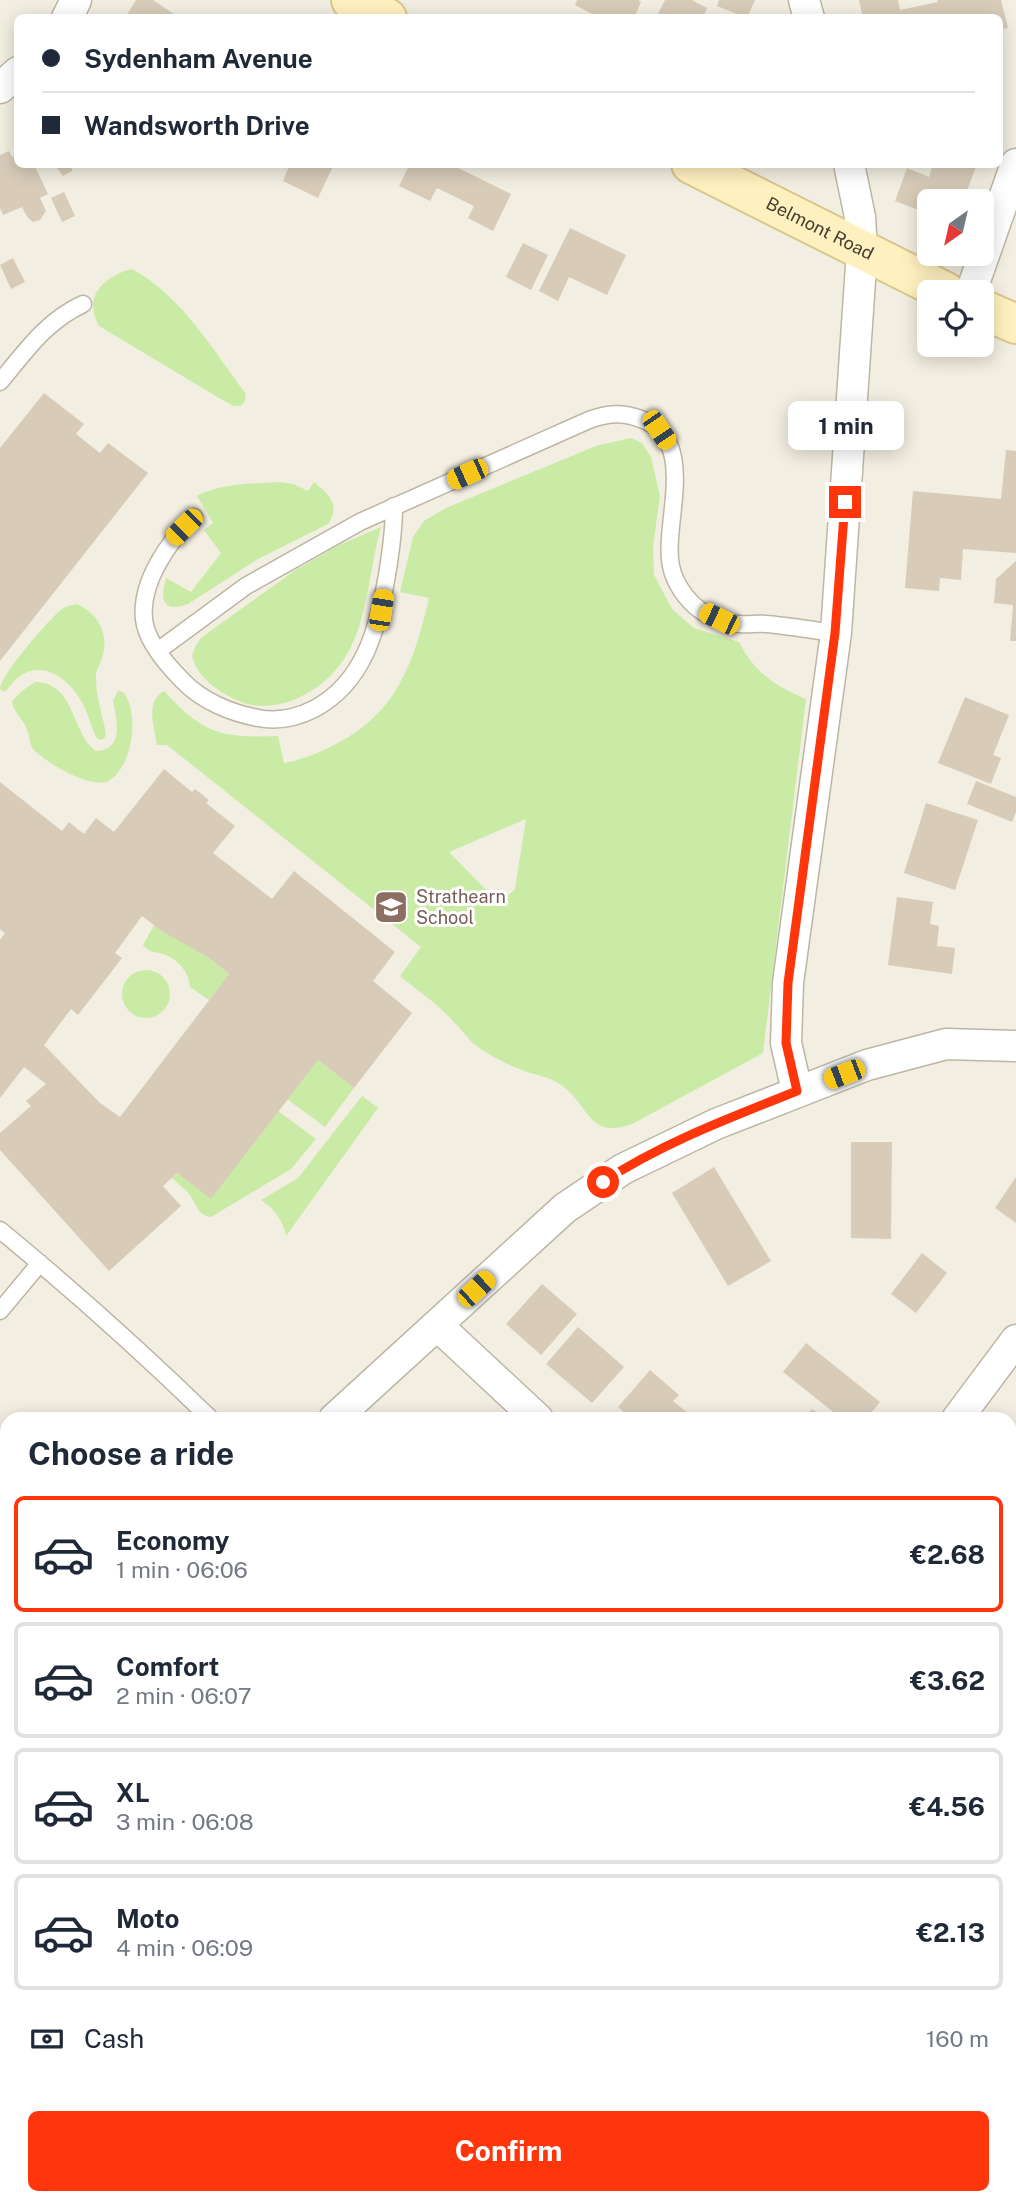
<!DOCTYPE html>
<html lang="en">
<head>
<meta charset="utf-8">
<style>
  body { margin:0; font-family:"Public Sans",sans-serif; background:#f6f6f7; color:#1f2937; height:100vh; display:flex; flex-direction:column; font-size:26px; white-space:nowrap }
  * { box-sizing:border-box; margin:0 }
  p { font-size:23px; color:#747a83 }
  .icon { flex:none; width:38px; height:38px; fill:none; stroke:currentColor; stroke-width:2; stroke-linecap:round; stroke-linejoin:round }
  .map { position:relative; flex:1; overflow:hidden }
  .drawer { position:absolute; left:0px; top:1412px; width:1017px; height:793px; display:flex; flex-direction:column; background:#fff; border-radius:21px 21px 0 0; box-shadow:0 4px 18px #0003 }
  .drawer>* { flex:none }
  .guide { position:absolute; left:14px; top:14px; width:989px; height:154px; border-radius:10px; box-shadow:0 4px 18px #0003; display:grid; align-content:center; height:154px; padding:0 28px; background:#fff }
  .needle { width:46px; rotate:214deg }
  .fabs { position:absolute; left:917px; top:189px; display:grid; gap:14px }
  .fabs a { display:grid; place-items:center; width:77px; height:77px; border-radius:10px; background:#fff; box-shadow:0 4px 18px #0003; font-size:35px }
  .end { position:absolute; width:32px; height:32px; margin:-16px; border:9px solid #ff360c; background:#fff; box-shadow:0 0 0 4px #fff }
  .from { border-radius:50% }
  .bubble { position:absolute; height:49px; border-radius:10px; background:#fff; box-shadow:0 4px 18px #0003; font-size:23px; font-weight:700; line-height:49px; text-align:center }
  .car { position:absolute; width:21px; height:42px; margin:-21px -10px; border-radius:9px; box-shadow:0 0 5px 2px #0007; background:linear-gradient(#f5c518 24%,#345 0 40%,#f5c518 0 76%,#345 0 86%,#f5c518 0) }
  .guide b { display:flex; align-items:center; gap:24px; height:66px; font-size:26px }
  .guide b+b { border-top:2px solid #e0e1e3 }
  .guide i { width:18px; height:18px; background:#1f2937 }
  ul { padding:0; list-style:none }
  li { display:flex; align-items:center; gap:21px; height:116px; margin:0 14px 10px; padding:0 14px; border:4px solid #e0e1e3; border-radius:10px }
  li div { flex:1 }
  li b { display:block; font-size:26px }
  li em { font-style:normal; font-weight:700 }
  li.current { border-color:#ff360c }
  li>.icon { width:63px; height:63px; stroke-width:1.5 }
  h2 { padding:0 28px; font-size:32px; line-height:84px }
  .pay { display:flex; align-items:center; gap:18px; height:77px; padding:0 28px; font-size:26px }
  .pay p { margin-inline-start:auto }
  .action { display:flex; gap:14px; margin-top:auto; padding:14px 28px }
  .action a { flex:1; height:80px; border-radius:10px; background:#ff360c; color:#fff; font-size:28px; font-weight:700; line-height:80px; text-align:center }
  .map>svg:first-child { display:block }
</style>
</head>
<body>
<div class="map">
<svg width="1016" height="2204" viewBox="0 0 1016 2204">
  <rect width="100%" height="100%" fill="#f2eee1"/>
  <path fill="#caeba6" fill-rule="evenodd" d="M132 269C182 296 212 349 246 394L245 401 241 406H234L224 401 99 326C82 297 104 276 132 269Z
    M631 438 642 443 651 457 660 496 653 546 654 575 672 609 694 628 739 642C754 672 776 687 806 699L763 1053 634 1123C586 1142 591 1103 558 1083 549 1077 537 1075 527 1072 510 1066 494 1058 479 1048 469 1041 462 1030 453 1021 438 1004 418 991 400 976L421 947 167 745H157C154 726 145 702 164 691 204 734 219 738 278 736L284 763C302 760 318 753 334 745 397 714 414 662 429 598L400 592 413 537 424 521 446 508 596 446ZM526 819 515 889 502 901 495 899 449 852Z
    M279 482 293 484 308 491 314 482C329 494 341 505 328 524L258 559 188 604C162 614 160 598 166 578L191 592 221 553 204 530 213 523 197 496C222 483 252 484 279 482Z
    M381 527C363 592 370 665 298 698 281 706 259 709 241 702 220 693 197 678 192 656L196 645 202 637 294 571 339 545Z
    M76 604C98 612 110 635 102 658 100 665 95 671 96 679 96 697 103 716 106 734L104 739 99 740 96 737C92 729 90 719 86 711 78 689 51 660 25 673 17 676 10 686 5 692L0 689C1 675 48 620 61 610 65 606 70 606 76 604Z
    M35 682C76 683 71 733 96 751 124 750 117 721 113 701L118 691 123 692C140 712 133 768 108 781 90 789 47 763 34 750 29 745 30 736 27 730 24 719 13 713 12 701L22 691Z
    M154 925 209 958 229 974 209 1000 190 987C189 972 178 959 163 954 154 951 149 953 143 945Z
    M122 994a24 24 0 1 1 48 0a24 24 0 1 1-48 0Z
    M318 1060 354 1088 325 1127 287 1099Z
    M362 1096 378 1108 286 1236C283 1220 275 1210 261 1200L298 1178Z
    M278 1111 316 1139 291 1169 211 1217C197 1215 197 1204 189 1194 184 1188 177 1183 172 1178L177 1173 211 1198Z"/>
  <path fill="#d8ccb9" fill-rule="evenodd" d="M136 0H153L180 18H125Z
    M577 0H638L641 2 634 18H600L575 5Z
    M665 0H692L707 8 703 18H656Z
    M719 0H755L747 18 717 6Z
    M859 0H898L900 10 938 2 937 0H1001L1008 28 999 29V18H863Z
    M9 151 12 157 18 154V164H34L48 194 40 198 46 211 40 220 33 222 28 218 22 207 3 215 0 208V155Z
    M54 164H72V171L63 176Z
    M290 164H334L318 198 283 181Z
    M410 164H450L511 194 493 231 468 218 474 206 437 188 430 201 399 186Z
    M933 164H977L963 201H929V214L895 201 907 168 929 177Z
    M64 192 75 216 62 222 51 198Z
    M570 228 626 255 607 295 569 277 558 301 539 291Z
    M523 243 548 255 531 290 506 277Z
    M13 258 25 282 11 289 0 265Z
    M44 393 84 424 76 434 100 453 108 443 148 473 0 661V448Z
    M1006 450 1016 451V553L963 549 961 580 940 578 939 591 905 588 913 491 1001 499Z
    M1016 561V641H1010L1013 605 994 603 996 579Z
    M965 697 1009 715 993 755 1001 758 991 784 938 763Z
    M164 769 192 792 195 789 209 800 206 803 235 826 213 853 272 899 294 871 395 952 373 981 412 1013 354 1088 318 1060 211 1199 177 1173 163 1186 181 1206 109 1271 0 1150V1133L31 1106 26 1101 46 1084 24 1067 0 1098V940L5 933 0 929V782L62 831 69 822 84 834 96 818 114 832ZM142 916 160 930 209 958 229 974 120 1117 100 1103 44 1045 71 1009 78 1015 122 958 115 953Z
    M976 781 1016 797V812L1012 822 967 804Z
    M926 803 978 820 955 890 904 873Z
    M897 897 933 902 930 924 939 926 937 946 955 948 952 974 888 965Z
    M851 1142H892L891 1239 851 1238Z
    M714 1167 771 1261 728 1286 672 1193Z
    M1016 1177V1223L995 1208Z
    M922 1253 947 1273 916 1313 891 1294Z
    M542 1284 577 1314 541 1355 506 1324Z
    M578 1327 624 1367 592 1403 546 1364Z
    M806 1343 880 1402 866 1419H842L783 1372Z
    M650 1370 679 1395 673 1401 695 1419H632L618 1407Z
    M812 1409 826 1419H804Z
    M1010 1522 1016 1527V1569L1010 1577Z
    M7 1913V1942L0 1948V1919Z
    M7 2189V2198H34L39 2204H0V2194Z
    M391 2198H422L428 2203 432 2198H453L461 2204H395L396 2202Z
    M730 2198H773L764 2204H734Z"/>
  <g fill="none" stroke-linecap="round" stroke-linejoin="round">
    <g stroke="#beb6a4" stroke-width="19">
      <path id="service" d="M0 382C25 352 46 321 83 304
        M194 517C169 541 140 582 144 619 146 641 168 666 183 681 202 701 231 713 258 718 278 722 296 718 314 709 365 682 378 627 387 575 391 551 394 530 394 506
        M159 650 246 586 360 522 589 420C608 413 622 412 641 419 700 440 662 524 671 566 674 582 686 600 700 610 710 617 727 624 740 624 748 625 757 623 766 624 789 626 812 630 836 633
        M0 1230C73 1290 143 1353 211 1419
        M0 1311 40 1263"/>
    </g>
    <g stroke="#beb6a4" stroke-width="33">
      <path id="minor" d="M804 0 809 18
        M67 18 76 0
        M0 88 18 72
        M971 292 1016 164
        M797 1091 786 1043 788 983 836 633 862 251 860 217 849 164
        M437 1325 538 1419
        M334 1419 565 1208 623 1169 716 1124 867 1065 946 1044 1016 1046
        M957 1419 1016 1340
        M0 1650 7 1645
        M0 2075 7 2081
        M155 2198 163 2204
        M602 2204 611 2198"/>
    </g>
    <g stroke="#d9c78f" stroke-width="42">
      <g id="secondary">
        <path d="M351 0 387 18"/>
        <path id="s1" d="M691 164 946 292"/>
        <path d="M982 309 1016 324"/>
      </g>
    </g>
    <use href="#service" stroke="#fff" stroke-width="16"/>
    <use href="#minor" stroke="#fff" stroke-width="30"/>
    <use href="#secondary" stroke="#fff1bf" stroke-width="38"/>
  </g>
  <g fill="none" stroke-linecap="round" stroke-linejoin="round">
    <path stroke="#ff360c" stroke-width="9" d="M603 1182C662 1143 732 1117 797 1091L786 1043 788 983 835 633 845 502"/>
  </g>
  <defs>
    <g id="school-square" transform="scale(1.75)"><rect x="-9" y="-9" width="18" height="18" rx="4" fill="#8d6e63" stroke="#fff"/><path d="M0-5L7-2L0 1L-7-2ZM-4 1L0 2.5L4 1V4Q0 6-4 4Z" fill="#fff"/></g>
  </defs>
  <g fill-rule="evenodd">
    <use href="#school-square" x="391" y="907"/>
  </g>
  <g text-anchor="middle" stroke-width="6" stroke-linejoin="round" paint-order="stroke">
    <g font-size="18" fill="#443d32" stroke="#fff">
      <text dy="6" stroke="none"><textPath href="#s1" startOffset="144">Belmont Road</textPath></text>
    </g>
    <g font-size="18" fill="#785e54" stroke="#fff" text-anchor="start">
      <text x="416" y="903">Strathearn<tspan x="416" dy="21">School</tspan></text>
    </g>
  </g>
</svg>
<div class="fabs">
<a><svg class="needle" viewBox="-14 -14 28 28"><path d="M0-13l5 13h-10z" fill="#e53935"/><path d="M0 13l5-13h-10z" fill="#747a83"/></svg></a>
<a><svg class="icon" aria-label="locate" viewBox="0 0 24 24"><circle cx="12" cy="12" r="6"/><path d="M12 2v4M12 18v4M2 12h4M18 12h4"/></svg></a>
</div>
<i class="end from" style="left:603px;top:1182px"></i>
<i class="end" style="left:845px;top:502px"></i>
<div class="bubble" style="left:788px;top:401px;width:116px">1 min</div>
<i class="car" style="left:659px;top:430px;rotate:146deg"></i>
<i class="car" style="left:467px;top:474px;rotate:246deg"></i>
<i class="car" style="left:184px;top:527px;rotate:225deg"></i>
<i class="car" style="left:381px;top:610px;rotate:9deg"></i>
<i class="car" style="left:719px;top:619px;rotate:296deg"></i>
<i class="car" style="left:844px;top:1074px;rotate:249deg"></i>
<i class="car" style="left:476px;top:1289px;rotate:47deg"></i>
<div class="guide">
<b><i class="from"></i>Sydenham Avenue</b>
<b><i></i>Wandsworth Drive</b>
</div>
<section class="drawer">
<h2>Choose a ride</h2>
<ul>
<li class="current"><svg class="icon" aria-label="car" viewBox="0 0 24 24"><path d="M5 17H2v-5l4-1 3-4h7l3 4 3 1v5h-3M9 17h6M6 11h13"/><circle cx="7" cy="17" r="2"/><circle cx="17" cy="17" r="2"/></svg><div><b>Economy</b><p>1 min · 06:06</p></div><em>€2.68</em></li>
<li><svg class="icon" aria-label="car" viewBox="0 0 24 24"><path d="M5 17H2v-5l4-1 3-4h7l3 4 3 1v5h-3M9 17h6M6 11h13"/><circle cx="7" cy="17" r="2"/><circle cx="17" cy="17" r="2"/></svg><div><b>Comfort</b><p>2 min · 06:07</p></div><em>€3.62</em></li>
<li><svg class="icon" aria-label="car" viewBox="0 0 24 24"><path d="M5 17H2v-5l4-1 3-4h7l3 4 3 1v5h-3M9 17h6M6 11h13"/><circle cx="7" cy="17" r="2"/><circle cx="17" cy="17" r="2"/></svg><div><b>XL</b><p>3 min · 06:08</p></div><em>€4.56</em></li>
<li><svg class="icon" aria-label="car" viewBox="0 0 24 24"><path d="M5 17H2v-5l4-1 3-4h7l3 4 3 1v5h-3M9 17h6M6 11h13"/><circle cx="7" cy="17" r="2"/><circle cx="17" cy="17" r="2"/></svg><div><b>Moto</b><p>4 min · 06:09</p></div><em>€2.13</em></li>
</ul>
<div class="pay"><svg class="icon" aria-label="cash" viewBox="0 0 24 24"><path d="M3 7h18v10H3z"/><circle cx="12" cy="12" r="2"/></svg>Cash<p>160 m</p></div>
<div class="action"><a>Confirm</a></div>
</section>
</div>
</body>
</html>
